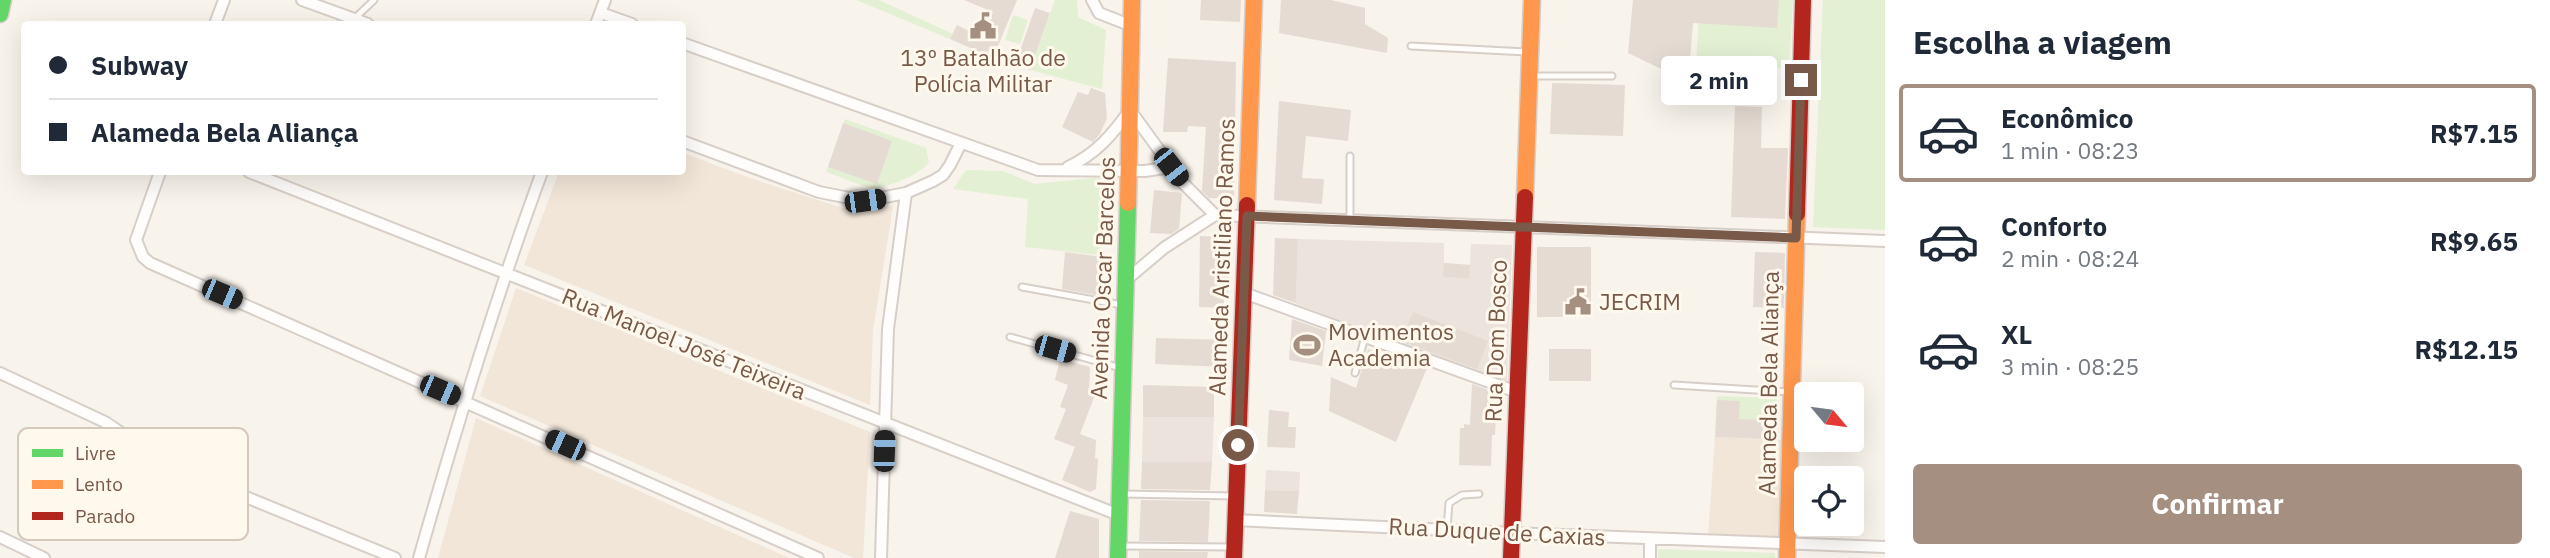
<!DOCTYPE html>
<html lang="pt">
<head>
<meta charset="utf-8">
<style>
  body { margin:0; font-family:"IBM Plex Sans",sans-serif; background:#f6f6f7; color:#1f2937; height:100vh; display:flex; flex-direction:column; font-size:26px; white-space:nowrap }
  * { box-sizing:border-box; margin:0 }
  p { font-size:23px; color:#747a83 }
  .icon { flex:none; width:38px; height:38px; fill:none; stroke:currentColor; stroke-width:2; stroke-linecap:round; stroke-linejoin:round }
  .map { position:relative; flex:1; overflow:hidden }
  .sheet { display:flex; flex-direction:column; background:#fff; width:665px }
  .sheet>* { flex:none }
  .top-card { position:absolute; left:21px; top:21px; width:665px; height:154px; border-radius:7px; box-shadow:0 7px 28px #0002; display:grid; align-content:center; height:154px; padding:0 28px; background:#fff }
  .needle { width:46px; rotate:119deg }
  .buttons { position:absolute; left:1794px; top:382px; display:grid; gap:14px }
  .buttons a { display:grid; place-items:center; width:70px; height:70px; border-radius:7px; background:#fff; box-shadow:0 7px 28px #0002; font-size:35px }
  .end { position:absolute; width:32px; height:32px; margin:-16px; border:9px solid #795948; background:#fff; box-shadow:0 0 0 4px #fff }
  .from { border-radius:50% }
  .bubble { position:absolute; height:49px; border-radius:7px; background:#fff; box-shadow:0 7px 28px #0002; font-size:23px; font-weight:700; line-height:49px; text-align:center }
  .car { position:absolute; width:21px; height:42px; margin:-21px -10px; border-radius:9px; box-shadow:0 0 5px 2px #0007; background:linear-gradient(#222 24%,#8ab4d8 0 40%,#222 0 76%,#8ab4d8 0 86%,#222 0) }
  .top-card b { display:flex; align-items:center; gap:24px; height:66px; font-size:26px }
  .top-card b+b { border-top:2px solid #e0e1e3 }
  .top-card i { width:18px; height:18px; background:#1f2937 }
  ul { padding:0; list-style:none }
  li { display:flex; align-items:center; gap:21px; height:98px; margin:0 14px 10px; padding:0 14px; border:4px solid transparent; border-radius:7px }
  li div { flex:1 }
  li b { display:block; font-size:26px }
  li em { font-style:normal; font-weight:700 }
  li.on { border-color:#a58f81 }
  li>.icon { width:63px; height:63px; stroke-width:1.5 }
  h2 { padding:0 28px; font-size:32px; line-height:84px }
  .primary-button { display:flex; gap:14px; margin-top:auto; padding:14px 28px }
  .primary-button a { flex:1; height:80px; border-radius:7px; background:#a58f81; color:#fff; font-size:28px; font-weight:700; line-height:80px; text-align:center }
  main { display:flex; flex:1; min-height:0 }
  .map>svg:first-child { display:block }
</style>
</head>
<body>
<main>
<div class="map">
<svg width="1885" height="558" viewBox="0 0 1885 558">
  <rect width="100%" height="100%" fill="#f8f3eb"/>
  <path fill="#f2e6d8" d="M683 153 750 178 855 212 893 206 873 331 870 405 524 265 559 172H682Z
    M516 288 870 432 863 558H854L480 396Z
    M476 418 789 558H438Z
    M1715 437 1782 440 1778 540 1708 537Z"/>
  <path fill="#ebe3dc" d="M1298 239 1444 243V263L1470 265 1471 244 1512 245 1507 384 1296 304Z
    M1143 417H1214L1212 462H1142Z
    M1266 470 1300 472 1299 491 1265 490Z"/>
  <path fill="#e4f0d4" d="M856 0H879L953 34 950 39Z
    M1055 0H1077L1078 17 1106 30 1102 89 1030 70Z
    M1700 0H1793L1789 69 1696 64Z
    M1823 0H1885V230L1813 227Z
    M1013 15 1028 20 1020 44 1005 40Z
    M845 119 926 148 929 162C923 173 887 188 874 188 862 187 839 176 826 172Z
    M966 170 1003 171 1035 184 1103 177 1099 255 1025 247 1028 199 953 189Z
    M1816 387 1857 388 1856 413H1852V394H1816Z
    M1717 396 1777 398 1776 421 1716 418Z
    M1658 549 1775 553V558H1658Z"/>
  <path fill="#e5dbd2" d="M964 0H1017L993 58 950 39 957 25 983 38 993 12Z
    M1201 0H1241L1240 22 1200 20Z
    M1281 0H1331L1365 8V24L1388 38 1387 53 1279 33Z
    M1633 0H1779L1777 28 1693 23 1688 82 1628 53Z
    M1035 8 1050 13 1030 70 1015 65Z
    M1168 58 1236 62 1234 199 1209 198 1202 191 1206 127 1188 126 1187 132H1163Z
    M1552 83 1625 85 1623 136 1550 134Z
    M1091 88 1105 93 1107 118 1100 134 1093 142 1062 127 1078 92 1088 95Z
    M1279 101 1351 110 1348 141 1306 136 1302 178 1324 179 1322 204 1274 200Z
    M1735 106 1762 107 1761 148H1788L1785 219 1731 217Z
    M843 123 892 141 877 184 828 167Z
    M1154 190 1182 193 1179 229 1171 234 1150 233Z
    M1200 236 1226 237 1225 266H1229L1228 295H1224V308L1199 307Z
    M1275 238 1298 239 1296 303 1273 295Z
    M1537 247H1591V317H1537Z
    M1065 252 1102 257 1101 291 1096 295 1062 289Z
    M1755 252 1785 253 1784 308 1753 307Z
    M1444 263 1470 265 1469 278 1443 277Z
    M1413 312 1488 341 1477 369 1401 341Z
    M1292 319 1326 331 1322 366 1289 360Z
    M1156 338 1225 340 1224 367 1155 364Z
    M1368 349 1394 359 1395 356 1427 368 1396 442 1329 411 1331 377 1356 388Z
    M1549 349H1591V381H1549Z
    M1060 359 1090 367 1089 393 1095 395 1080 434 1096 440 1095 458 1098 459 1096 489 1090 492 1062 480 1075 447 1054 439 1066 409 1060 407 1068 385 1055 380Z
    M1472 384 1497 393 1495 435H1492L1491 466 1459 465 1460 428H1464V424L1470 425Z
    M1143 385 1214 387V417H1143Z
    M1717 400 1740 401 1739 419 1764 420 1763 439 1715 437Z
    M1269 410 1289 412 1288 427H1296L1295 448 1267 447Z
    M1142 462H1212L1210 490 1141 489Z
    M1265 490 1299 491 1297 514 1264 512Z
    M1141 500 1210 501 1208 542 1139 541Z
    M1070 511 1099 519V558H1055Z
    M1139 551 1208 552 1207 558H1139Z"/>
  <g fill="none" stroke-linecap="round" stroke-linejoin="round">
    <g stroke="#d7cec8" stroke-width="9">
      <path id="lane" d="M354 19 374 0
        M1411 46 1527 52
        M1531 76H1612
        M1350 220V156
        M1022 287 1122 305
        M1010 337 1121 368
        M1355 373 1365 337
        M1674 385 1790 392
        M1123 494 1235 496
        M1447 529 1449 503 1462 495 1479 494
        M1122 546 1231 547"/>
    </g>
    <g stroke="#d7cec8" stroke-width="14">
      <path id="street" d="M302 0 368 24
        M1092 0 1099 13 1132 26
        M601 13 632 24
        M215 24 224 0
        M596 24 605 0
        M682 43 1038 170 1145 171 1171 167
        M682 141 819 192 865 201 906 193 933 181 943 175 950 165 961 143
        M1068 167C1096 154 1112 135 1130 110L1183 183 1215 215
        M160 172 136 240 143 257 150 263 818 558
        M249 172 1119 515
        M1215 215 1885 241
        M1125 281 1164 248 1215 215
        M1244 293 1517 392
        M0 373 105 422 170 466 395 558
        M1235 520 1512 533 1885 547
        M0 537 44 558
        M419 558C456 428 495 299 542 172
        M881 558 888 329 906 193
        M1650 558V539"/>
    </g>
    <g stroke="#d8cec7" stroke-width="19">
      <path id="fast" d="M0 14 3 0
        M1118 558 1128 203"/>
    </g>
    <g stroke="#d8cec7" stroke-width="19">
      <path id="slow" d="M1525 197 1532 0
        M1128 203 1132 0
        M1247 205 1254 0
        M1787 558 1797 214"/>
    </g>
    <g stroke="#d8cec7" stroke-width="19">
      <path id="jam" d="M1797 214 1803 0
        M1234 558 1247 205
        M1511 558 1525 197"/>
    </g>
    <use href="#lane" stroke="#fefdfc" stroke-width="5"/>
    <use href="#street" stroke="#fefdfc" stroke-width="10"/>
    <use href="#fast" stroke="#63d668" stroke-width="16"/>
    <use href="#slow" stroke="#ff974d" stroke-width="16"/>
    <use href="#jam" stroke="#b3261e" stroke-width="16"/>
  </g>
  <g fill="none" stroke-linecap="round" stroke-linejoin="round">
    <path stroke="#795948" stroke-width="9" d="M1238 445 1247 216 1796 238 1801 80"/>
  </g>
  <defs>
    <g id="civic-bare" transform="scale(2.1)"><path d="M-.6-6.5H3V-4.5H.6V-3L4-1V1h2V6H-6V1h2V-1L-.6-3ZM-1.2 2.5V6h2.4V2.5Z" fill="#a58f81" stroke="#fff8ed" stroke-width="2.5" paint-order="stroke"/></g>
    <g id="stadium-bare" transform="scale(2.1)"><path d="M0-5a6.5 5 0 1 0 0 10a6.5 5 0 1 0 0-10ZM-3.5-1.8h7v3.6h-7Z" fill="#a58f81" stroke="#fff8ed" stroke-width="2.5" paint-order="stroke"/></g>
  </defs>
  <g fill-rule="evenodd">
    <use href="#civic-bare" x="983" y="26"/>
    <use href="#civic-bare" x="1578" y="302"/>
    <use href="#stadium-bare" x="1307" y="345"/>
  </g>
  <g text-anchor="middle" stroke-width="6" stroke-linejoin="round" paint-order="stroke">
    <g font-size="23" fill="#795948" stroke="#fff8ed" text-anchor="start">
      <text x="983" y="66" text-anchor="middle">13º Batalhão de<tspan x="983" dy="26">Polícia Militar</tspan></text>
      <text x="1599" y="310">JECRIM</text>
      <text x="1328" y="340">Movimentos<tspan x="1328" dy="26">Academia</tspan></text>
    </g>
    <g font-size="23" fill="#795948" stroke="#fff8ed">
      <text transform="translate(1222 257) rotate(-88)" y="8">Alameda Aristiliano Ramos</text>
      <text transform="translate(1103 278) rotate(-88)" y="8">Avenida Oscar Barcelos</text>
      <text transform="translate(1496 341) rotate(-88)" y="8">Rua Dom Bosco</text>
      <text transform="translate(684 344) rotate(22)" y="8">Rua Manoel José Teixeira</text>
      <text transform="translate(1769 383) rotate(-89)" y="8">Alameda Bela Aliança</text>
      <text transform="translate(1497 532) rotate(3)" y="8">Rua Duque de Caxias</text>
    </g>
  </g>
  <rect x="18" y="428" width="230" height="112" rx="10" fill="#fff8ed" stroke="#d7c8bc" stroke-width="2"/>
  <rect x="32" y="449" width="31" height="8" fill="#63d668"/>
  <rect x="32" y="480" width="31" height="9" fill="#ff974d"/>
  <rect x="32" y="512" width="31" height="8" fill="#b3261e"/>
  <g font-size="19" fill="#795948">
    <text x="75" y="460">Livre</text>
    <text x="75" y="491">Lento</text>
    <text x="75" y="523">Parado</text>
  </g>
</svg>
<div class="buttons">
<a><svg class="needle" viewBox="-14 -14 28 28"><path d="M0-13l5 13h-10z" fill="#e53935"/><path d="M0 13l5-13h-10z" fill="#747a83"/></svg></a>
<a><svg class="icon" aria-label="locate" viewBox="0 0 24 24"><circle cx="12" cy="12" r="6"/><path d="M12 2v4M12 18v4M2 12h4M18 12h4"/></svg></a>
</div>
<i class="end from" style="left:1238px;top:445px"></i>
<i class="end" style="left:1801px;top:80px"></i>
<div class="bubble" style="left:1661px;top:56px;width:116px">2 min</div>
<i class="car" style="left:1171px;top:167px;rotate:142deg"></i>
<i class="car" style="left:865px;top:201px;rotate:82deg"></i>
<i class="car" style="left:222px;top:294px;rotate:113deg"></i>
<i class="car" style="left:1055px;top:349px;rotate:106deg"></i>
<i class="car" style="left:440px;top:390px;rotate:113deg"></i>
<i class="car" style="left:565px;top:445px;rotate:294deg"></i>
<i class="car" style="left:884px;top:451px;rotate:2deg"></i>
<div class="top-card">
<b><i class="from"></i>Subway</b>
<b><i></i>Alameda Bela Aliança</b>
</div>
</div>
<section class="sheet">
<h2>Escolha a viagem</h2>
<ul>
<li class="on"><svg class="icon" aria-label="car" viewBox="0 0 24 24"><path d="M5 17H2v-5l4-1 3-4h7l3 4 3 1v5h-3M9 17h6M6 11h13"/><circle cx="7" cy="17" r="2"/><circle cx="17" cy="17" r="2"/></svg><div><b>Econômico</b><p>1 min · 08:23</p></div><em>R$7.15</em></li>
<li><svg class="icon" aria-label="car" viewBox="0 0 24 24"><path d="M5 17H2v-5l4-1 3-4h7l3 4 3 1v5h-3M9 17h6M6 11h13"/><circle cx="7" cy="17" r="2"/><circle cx="17" cy="17" r="2"/></svg><div><b>Conforto</b><p>2 min · 08:24</p></div><em>R$9.65</em></li>
<li><svg class="icon" aria-label="car" viewBox="0 0 24 24"><path d="M5 17H2v-5l4-1 3-4h7l3 4 3 1v5h-3M9 17h6M6 11h13"/><circle cx="7" cy="17" r="2"/><circle cx="17" cy="17" r="2"/></svg><div><b>XL</b><p>3 min · 08:25</p></div><em>R$12.15</em></li>
</ul>
<div class="primary-button"><a>Confirmar</a></div>
</section>
</main>
</body>
</html>
